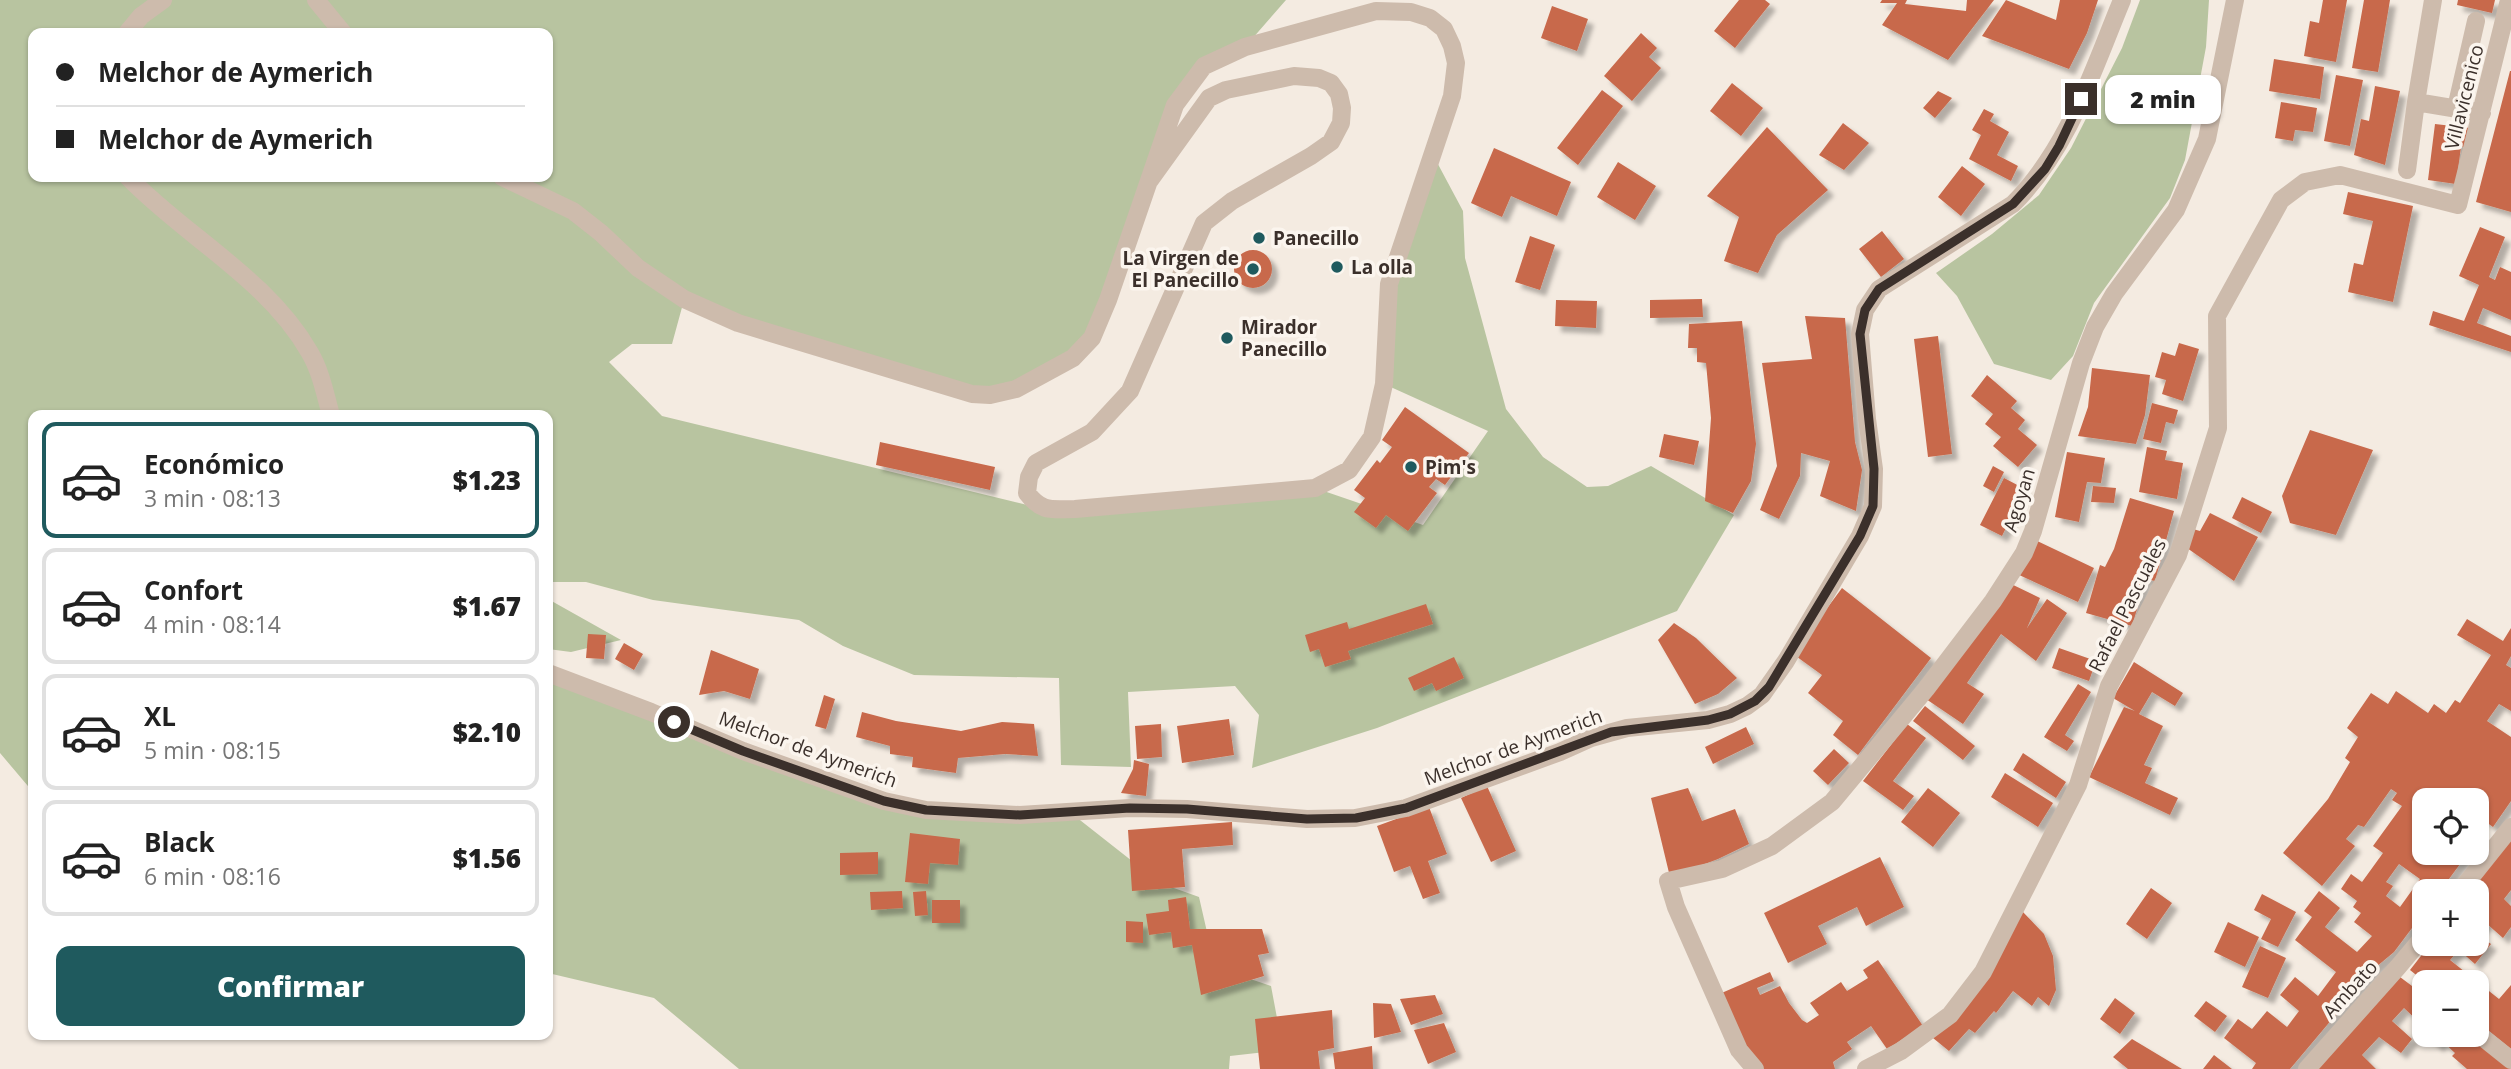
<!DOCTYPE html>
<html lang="es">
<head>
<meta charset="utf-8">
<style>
  body { margin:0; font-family:"Open Sans",sans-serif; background:#f6f6f6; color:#222; height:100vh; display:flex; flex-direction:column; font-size:26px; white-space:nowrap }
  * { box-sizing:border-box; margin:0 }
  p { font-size:23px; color:#767676 }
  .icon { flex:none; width:38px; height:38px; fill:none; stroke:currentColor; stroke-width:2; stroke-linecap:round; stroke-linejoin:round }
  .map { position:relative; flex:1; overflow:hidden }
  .details { position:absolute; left:28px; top:410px; width:525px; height:630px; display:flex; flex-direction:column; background:#fff; border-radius:14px; box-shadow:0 2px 5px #0004 }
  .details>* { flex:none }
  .hud { position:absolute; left:28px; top:28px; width:525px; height:154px; border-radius:14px; box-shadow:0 2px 5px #0004; display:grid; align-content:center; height:154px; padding:0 28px; background:#fff }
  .controls { position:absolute; left:2412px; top:788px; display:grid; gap:14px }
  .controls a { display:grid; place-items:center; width:77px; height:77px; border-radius:14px; background:#fff; box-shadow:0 2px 5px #0004; font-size:35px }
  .end { position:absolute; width:32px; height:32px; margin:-16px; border:9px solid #3b302b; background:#fff; box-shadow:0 0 0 4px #fff }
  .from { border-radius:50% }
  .bubble { position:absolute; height:49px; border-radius:14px; background:#fff; box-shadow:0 2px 5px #0004; font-size:23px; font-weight:800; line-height:49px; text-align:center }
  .hud b { display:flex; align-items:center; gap:24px; height:66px; font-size:26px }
  .hud b+b { border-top:2px solid #e0e0e0 }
  .hud i { width:18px; height:18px; background:#222 }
  ul { padding:12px 0 0; list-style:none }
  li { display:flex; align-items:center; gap:21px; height:116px; margin:0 14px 10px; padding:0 14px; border:4px solid #e0e0e0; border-radius:14px }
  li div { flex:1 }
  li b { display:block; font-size:26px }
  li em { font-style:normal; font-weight:800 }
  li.selected { border-color:#1f5a5e }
  li>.icon { width:63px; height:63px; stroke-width:1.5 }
  .action { display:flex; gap:14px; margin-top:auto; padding:14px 28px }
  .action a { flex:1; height:80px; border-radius:14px; background:#1f5a5e; color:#fff; font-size:28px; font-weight:800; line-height:80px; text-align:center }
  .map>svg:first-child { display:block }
</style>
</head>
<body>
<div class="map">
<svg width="2511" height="1069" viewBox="0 0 2511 1069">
  <defs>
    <filter id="shadow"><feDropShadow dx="6" dy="6" stdDeviation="2" flood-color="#0004"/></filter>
  </defs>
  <rect width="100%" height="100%" fill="#f4ebe1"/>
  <path fill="#b8c4a0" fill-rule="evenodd" d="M0 0H1286L1245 47 1204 66 1175 105 1092 338 990 395 684 300 672 344H632L609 362 662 416 1044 509 1315 488 1423 525 1488 431 1384 384 1389 284 1432 153 1463 211 1465 258 1506 409 1543 457 1587 487 1608 486 1651 466 1734 515 1677 611 1377 728 1252 768 1259 715 1235 686 1128 692 1131 767 1061 765 1059 678 914 675 843 646 799 620 653 600 586 582H548V415H33V792L0 753ZM33 33H548V177H33Z
    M2140 0H2209L2206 47 2185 160 2170 198 2094 303 2073 356 2051 380 1994 364 1957 296 1936 273 1992 234 2039 195 2071 148 2122 48Z
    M548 599 621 640 571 652 548 649Z
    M548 674 884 801 1071 813 1160 883 1199 897 1215 967 1271 986 1283 1050 1230 1056 1229 1069H739L654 998 548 973Z"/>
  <path fill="#c8694b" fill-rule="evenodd" filter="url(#shadow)" d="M1739 0H1765L1770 4 1735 48 1714 31Z
    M1882 0H1907L1905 4 1966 11 1967 0H1994L1948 60 1882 25 1897 3H1880Z
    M2006 0 2056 20 2060 0H2098L2087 33 2069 69 1982 36Z
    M2323 0H2347L2336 62 2304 56 2310 21 2319 23Z
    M2364 0H2390L2378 72 2352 68Z
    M2458 0H2495L2492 13 2457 5Z
    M1552 6 1588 19 1577 51 1541 38Z
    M1641 33 1657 48 1649 57 1661 68 1632 101 1604 76Z
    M2274 59 2324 67 2320 99 2269 91Z
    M2510 71H2511V212L2476 202Z
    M2336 75 2363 80 2350 146 2324 141Z
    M1732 83 1763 108 1741 136 1710 111Z
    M2375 86 2400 91 2385 165 2354 155 2361 119 2369 121Z
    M1602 90 1623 106 1578 165 1557 148Z
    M1938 91 1952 98 1935 118 1923 108Z
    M2281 102 2317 108 2313 132 2295 130 2293 141 2275 138Z
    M1984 109 1994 114 1990 121 2009 132 1997 155 2018 166 2011 181 1969 159 1981 135 1972 130Z
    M1843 123 1869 143 1844 170 1819 155Z
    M2435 124 2470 128 2467 147H2461L2456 184 2428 180Z
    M1767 127 1828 190 1777 235 1758 273 1724 261 1739 217 1707 196Z
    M1494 148 1571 182 1557 216 1511 196 1502 217 1471 203Z
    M1618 162 1656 186 1635 220 1597 197Z
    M1962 166 1985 184 1961 216 1938 197Z
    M2348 192 2413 206 2393 302 2348 292 2354 263 2363 265 2373 221 2343 214Z
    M2480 227 2505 237 2489 277 2495 280 2500 267 2511 272V320L2483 308 2477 323 2511 336V352L2429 325 2433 311 2464 321 2479 285 2459 276Z
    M1882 231 1904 259 1881 277 1859 249Z
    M1530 236 1555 245 1540 290 1515 282Z
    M1234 269a19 19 0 1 1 38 0a19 19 0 1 1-38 0Z
    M1702 299 1703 317 1650 318V300Z
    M1556 300 1597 301 1596 328 1555 326Z
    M1805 316 1845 318 1855 442 1862 470 1856 511 1820 496 1830 461 1801 453 1800 476 1779 519 1760 510 1777 466 1762 363 1812 359Z
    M1742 321 1756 444 1751 481 1733 513 1705 501 1711 418 1706 363 1697 362V348H1688L1689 324Z
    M1938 336 1952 454 1928 457 1914 339Z
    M2179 343 2199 349 2183 401 2162 394 2166 380 2155 377 2162 352 2175 356Z
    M2092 368 2150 375 2145 415 2136 444 2078 436 2088 407Z
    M1987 375 2017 401 2011 408 2025 420 2018 429 2037 445 2018 467 1993 446 2001 437 1985 424 1993 414 1971 396Z
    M2152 403 2178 410 2174 424 2166 422 2161 443 2143 439Z
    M1405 407 1469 453 1445 485 1436 479 1429 487 1437 493 1408 531 1386 515 1376 528 1354 512 1365 498 1354 490 1377 460 1380 463 1392 447 1382 440Z
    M2310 430 2373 450 2336 535 2290 523 2282 496Z
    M1664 434 1699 441 1694 465 1659 457Z
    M880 442 995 467 990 490 876 465Z
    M2147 447 2167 451 2165 460 2183 463 2177 499 2139 492Z
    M2067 452 2105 458 2101 483 2087 482 2079 522 2055 517Z
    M1993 466 2004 472 1994 492 1983 486Z
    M2004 478 2025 489 2002 536 1980 525Z
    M2093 486 2116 488 2114 503 2091 502Z
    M2242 497 2272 512 2261 533 2232 518Z
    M2130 498 2174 511 2155 581 2146 579 2132 626 2086 613 2100 565 2105 567 2114 549Z
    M2210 513 2258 537 2234 581 2187 548 2193 529 2200 531Z
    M2033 539 2094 568 2078 602 2017 574Z
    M2007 582 2040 598 2027 628 2047 599 2067 613 2036 661 2001 634 1967 683 1984 694 1963 724 1926 699Z
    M1842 588 1931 658 1858 755 1833 735 1843 721 1808 693 1822 675 1793 654Z
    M1426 604 1433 624 1348 651 1351 659 1325 667 1319 649 1310 652 1305 635 1347 622 1349 629Z
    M2467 619 2503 641 2511 628V656L2506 665 2511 668V711L2499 704 2487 721 2511 737V801L2493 827 2478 816 2476 819V800H2424V811L2416 824 2419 826 2414 832 2424 839V852H2469L2440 891H2424V912L2394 952 2376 967 2290 1069H2252L2256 1063 2224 1038 2238 1019 2252 1029 2267 1011 2287 1027 2299 1011 2280 995 2295 977 2318 996 2336 972 2295 940 2312 917 2304 911 2319 891 2340 908 2325 927 2357 952 2372 936 2354 922 2361 913 2353 907 2357 901 2341 889 2351 874 2362 882 2383 853 2373 846 2402 806 2392 800 2397 793 2391 789 2364 827 2358 825 2346 839 2355 846 2322 886 2283 853 2328 799 2350 762 2345 758 2358 737 2347 728 2371 693 2388 704 2396 691 2428 713 2434 704 2446 713 2455 700 2460 703 2491 655 2457 635ZM2399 864 2420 879 2400 907 2386 896 2393 886 2386 882Z
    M1674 623 1696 638 1737 678 1718 694 1695 704 1658 640Z
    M588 634 606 635 604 659 586 658Z
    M624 643 643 654 634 670 615 659Z
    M2059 648 2096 661 2089 681 2052 668Z
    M711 650 759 669 750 699 724 691 699 695Z
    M1454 657 1464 678 1436 691 1432 683 1414 691 1408 678Z
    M2134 662 2183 693 2175 706 2152 692 2139 714 2163 726 2144 765 2152 768 2145 783 2178 798 2170 815 2089 777 2124 707 2135 711 2113 698Z
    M2078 684 2091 692 2065 735 2074 741 2067 751 2044 737Z
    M824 695 835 699 826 729 815 726Z
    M1925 706 1975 746 1963 760 1913 721Z
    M862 712 896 721 961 731 1002 722 1034 724 1038 756 1005 754 958 758 956 773 912 767 913 757 890 754V746L856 737Z
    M1229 719 1234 755 1182 763 1177 726Z
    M1161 724 1162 757 1137 759 1135 726Z
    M1907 724 1926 738 1893 781 1914 796 1903 810 1863 781Z
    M1746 727 1754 744 1713 764 1705 747Z
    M1834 749 1849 763 1828 785 1813 771Z
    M2023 753 2066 782 2056 798 2013 770Z
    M1134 760 1149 764 1146 796 1121 793 1133 769Z
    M2005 773 2053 803 2038 827 1991 797Z
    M1487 786 1516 851 1491 862 1461 798Z
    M1688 788 1702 821 1735 809 1749 844 1718 859 1670 877 1651 798Z
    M1928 788 1960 813 1933 847 1901 822Z
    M1429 807 1447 854 1428 861 1440 893 1423 899 1410 866 1394 872 1377 826Z
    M1232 822 1233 845 1182 849 1185 887 1132 891 1128 830Z
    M910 833 960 839 958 865 930 863 928 884 905 882Z
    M2511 839V890L2504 899 2511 906V927L2503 938 2486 923 2477 934 2491 944 2475 964 2459 950 2450 960 2499 999 2511 985V1049L2476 1021V982H2425L2410 970 2431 943H2476V891H2471Z
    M878 852V874L840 875V853Z
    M1880 857 1904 907 1866 926 1857 907 1818 926 1827 944 1788 963 1764 913Z
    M2151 888 2172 903 2147 939 2126 924Z
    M902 891 903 908 871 910 870 892Z
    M926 891 928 915 915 916 913 892Z
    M2262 894 2296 912 2278 947 2261 939 2271 919 2254 910Z
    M1186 897 1190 929H1262L1269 953 1258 955 1264 976 1201 995 1192 945 1173 948 1171 932 1149 935 1146 914 1169 911 1168 900Z
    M932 900H960V923H932Z
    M2022 911 2044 934 2053 956 2056 990 2049 1006 2038 997 2032 1006 2013 991 1996 1013 1994 1011 1975 1033 1969 1029 1949 1051 1933 1038Z
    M1126 921 1143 922V943L1126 942Z
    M2228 922 2259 937 2245 967 2214 952Z
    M2260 946 2286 958 2268 998 2242 987Z
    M1878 960 1923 1026 1887 1049 1871 1026 1847 1042 1852 1049 1833 1062 1835 1069H1748L1717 995 1770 972 1774 981 1757 988 1760 995 1780 986 1789 1003 1802 1020 1807 1023 1819 1015 1810 1003 1841 982 1847 991 1868 978 1863 970Z
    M2400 977 2424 995V1034L2417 1029 2421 1024 2404 1008 2392 1021 2412 1039 2401 1053 2379 1037 2362 1055 2376 1069H2318Z
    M1435 995 1443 1014 1411 1025 1400 999Z
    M2115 998 2135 1013 2120 1034 2100 1019Z
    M2206 1001 2227 1016 2215 1032 2194 1016Z
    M1373 1003 1391 1004 1401 1032 1374 1038Z
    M1332 1010 1334 1048 1318 1051 1320 1069H1260L1255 1019Z
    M1444 1023 1456 1052 1428 1064 1414 1030Z
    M2424 1034H2471L2511 1069H2467L2452 1056 2455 1053 2442 1041 2438 1046Z
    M2132 1039 2182 1069H2128L2113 1057Z
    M1372 1046 1373 1069H1335L1333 1053Z
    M2214 1055 2232 1069H2203Z"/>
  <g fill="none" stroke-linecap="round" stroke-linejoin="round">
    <path stroke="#cdbbac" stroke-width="18" d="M316 0 343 33
      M2433 0 2416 102 2482 113
      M127 33 141 16 163 0
      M2456 108 2476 21
      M2407 170 2416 102
      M128 177C186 237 268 279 310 353 321 372 325 394 331 415
      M502 177 573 211 601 233 638 268 684 299 738 323 972 394 990 395 1016 389 1073 358 1092 338 1108 300 1175 105 1204 66 1245 47 1376 11 1411 12 1430 18 1444 29 1452 46 1456 63 1452 96 1389 284 1384 384 1372 437 1349 470 1315 488 1075 509C1052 509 1042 513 1027 493L1029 477 1036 463 1092 432 1130 391 1204 223 1232 201 1311 156 1331 142 1341 123 1342 108 1339 94 1331 83 1319 78 1294 76 1226 90 1209 98 1150 180
      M548 673 651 712 743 751 884 801 926 810 1020 815 1130 808 1187 809 1307 819 1355 818 1406 808 1560 752 1591 738 1627 728 1708 720 1730 714 1747 706 1762 695 1786 661 1860 536 1873 506 1874 469 1867 419 1860 334 1865 310 1879 289 2013 204C2069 148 2092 72 2122 0
      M2460 891 2511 827
      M2476 1032 2511 1060
      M1755 1069 1739 1050 1676 907 1668 881 1722 869 1772 846 1832 802 1926 689 1993 601 2024 553 2033 531 2081 363 2095 327 2114 294 2176 210 2207 139 2235 0
      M1866 1069 1901 1051 1950 1015 1983 972 2078 785 2109 686 2178 555 2218 428 2217 316 2281 200 2305 182 2340 175 2458 205 2509 0
      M2307 1069 2398 967 2424 936"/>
  </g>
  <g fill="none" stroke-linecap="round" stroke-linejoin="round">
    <path stroke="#3b302b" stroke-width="9" d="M674 722 743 751 884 801 926 810 1020 815 1130 808 1187 809 1307 819 1356 818 1406 808 1611 732 1708 720 1730 714 1755 701 1769 687 1860 536 1873 506 1874 469 1860 334 1865 310 1879 289 2013 204 2045 169 2059 146 2081 99"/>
  </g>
  <g fill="#1f5a5e" stroke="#fbf5ee" stroke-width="2.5">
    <circle cx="1259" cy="238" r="7"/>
    <circle cx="1337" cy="267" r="7"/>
    <circle cx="1253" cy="269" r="7"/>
    <circle cx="1227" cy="338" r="7"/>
    <circle cx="1411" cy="467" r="7"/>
  </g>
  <g text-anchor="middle" stroke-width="7" stroke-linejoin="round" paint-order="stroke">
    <g font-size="19" fill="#3b302b" stroke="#fbf5ee">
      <text transform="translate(2464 97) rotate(-76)" y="7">Villavicenico</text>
      <text transform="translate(2019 500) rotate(-73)" y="7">Agoyan</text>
      <text transform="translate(2127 605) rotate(-63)" y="7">Rafael Pascuales</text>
      <text transform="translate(1513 747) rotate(-20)" y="7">Melchor de Aymerich</text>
      <text transform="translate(808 749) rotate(20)" y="7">Melchor de Aymerich</text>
      <text transform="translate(2350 989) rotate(-48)" y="7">Ambato</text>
    </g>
    <g font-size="19" font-weight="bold" fill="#3b302b" stroke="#fbf5ee" text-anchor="start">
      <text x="1273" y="245">Panecillo</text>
      <text x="1239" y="265" text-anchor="end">La Virgen de<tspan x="1239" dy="22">El Panecillo</tspan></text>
      <text x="1351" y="274">La olla</text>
      <text x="1241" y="334">Mirador<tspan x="1241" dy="22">Panecillo</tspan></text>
      <text x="1425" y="474">Pim's</text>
    </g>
  </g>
</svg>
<div class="controls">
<a><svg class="icon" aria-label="locate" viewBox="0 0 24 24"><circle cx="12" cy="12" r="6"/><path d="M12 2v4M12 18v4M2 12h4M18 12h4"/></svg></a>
<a>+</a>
<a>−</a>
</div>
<i class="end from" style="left:674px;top:722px"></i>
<i class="end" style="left:2081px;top:99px"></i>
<div class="bubble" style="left:2105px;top:75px;width:116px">2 min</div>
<div class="hud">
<b><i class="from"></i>Melchor de Aymerich</b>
<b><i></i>Melchor de Aymerich</b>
</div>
<section class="details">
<ul>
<li class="selected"><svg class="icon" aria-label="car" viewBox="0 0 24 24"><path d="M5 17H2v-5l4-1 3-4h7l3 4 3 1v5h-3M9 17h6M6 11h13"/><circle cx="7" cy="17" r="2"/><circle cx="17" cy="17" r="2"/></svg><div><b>Económico</b><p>3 min · 08:13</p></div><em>$1.23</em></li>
<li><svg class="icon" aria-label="car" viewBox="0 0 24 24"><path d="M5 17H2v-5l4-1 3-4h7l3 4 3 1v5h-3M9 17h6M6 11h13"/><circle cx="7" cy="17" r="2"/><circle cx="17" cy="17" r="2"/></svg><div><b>Confort</b><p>4 min · 08:14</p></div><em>$1.67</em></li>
<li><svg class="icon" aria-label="car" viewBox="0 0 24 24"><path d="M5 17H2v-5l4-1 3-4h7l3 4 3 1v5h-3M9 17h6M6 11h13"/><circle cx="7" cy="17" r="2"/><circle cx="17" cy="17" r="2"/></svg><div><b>XL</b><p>5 min · 08:15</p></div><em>$2.10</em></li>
<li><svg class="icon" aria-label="car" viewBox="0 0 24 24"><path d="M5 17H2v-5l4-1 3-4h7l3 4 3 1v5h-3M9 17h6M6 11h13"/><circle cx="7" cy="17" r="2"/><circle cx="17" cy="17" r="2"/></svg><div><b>Black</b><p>6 min · 08:16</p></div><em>$1.56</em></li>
</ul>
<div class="action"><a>Confirmar</a></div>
</section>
</div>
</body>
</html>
